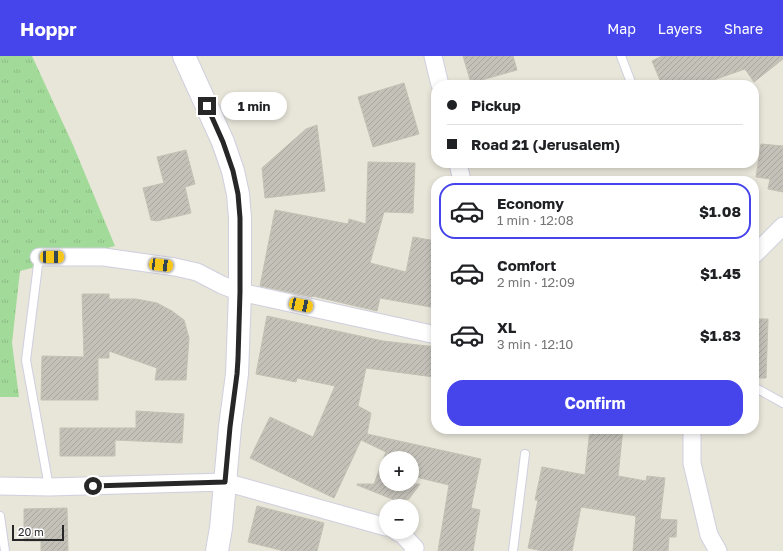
<!DOCTYPE html>
<html lang="en">
<head>
<meta charset="utf-8">
<style>
  body { margin:0; font-family:"Golos Text",sans-serif; background:#f6f6f6; color:#202124; height:100vh; display:flex; flex-direction:column; font-size:15px; white-space:nowrap }
  * { box-sizing:border-box; margin:0 }
  p { font-size:13px; color:#757577 }
  .icon { flex:none; width:22px; height:22px; fill:none; stroke:currentColor; stroke-width:2; stroke-linecap:round; stroke-linejoin:round }
  .map { position:relative; flex:1; overflow:hidden }
  .drawer { position:absolute; left:431px; top:120px; width:328px; height:258px; display:flex; flex-direction:column; background:#fff; border-radius:16px; box-shadow:0 2px 6px #0003 }
  .drawer>* { flex:none }
  .top-card { position:absolute; left:431px; top:24px; width:328px; height:88px; border-radius:16px; box-shadow:0 2px 6px #0003; display:grid; align-content:center; height:88px; padding:0 16px; background:#fff }
  .buttons { position:absolute; left:379px; top:395px; display:grid; gap:8px }
  .buttons a { display:grid; place-items:center; width:40px; height:40px; border-radius:50%; background:#fff; box-shadow:0 2px 6px #0003; font-size:20px }
  .scale { position:absolute; left:12px; bottom:10px; width:52px; box-sizing:border-box; padding-left:4px; border:2px solid #272727; border-top:0; font-size:11px; line-height:14px; white-space:nowrap; color:#272727; -webkit-text-stroke:3px #fff; paint-order:stroke }
  .end { position:absolute; width:18px; height:18px; margin:-9px; border:5px solid #272727; background:#fff; box-shadow:0 0 0 2px #fff }
  .from { border-radius:50% }
  .bubble { position:absolute; height:28px; border-radius:14px; background:#fff; box-shadow:0 2px 6px #0003; font-size:13px; font-weight:700; line-height:28px; text-align:center }
  .car { position:absolute; width:12px; height:24px; margin:-12px -6px; border-radius:5px; box-shadow:0 0 3px 1px #0007; background:linear-gradient(#f5c518 24%,#345 0 40%,#f5c518 0 76%,#345 0 86%,#f5c518 0) }
  .top-card b { display:flex; align-items:center; gap:14px; height:38px; font-size:15px }
  .top-card b+b { border-top:1px solid #e0e0e0 }
  .top-card i { width:10px; height:10px; background:#202124 }
  ul { padding:7px 0 0; list-style:none }
  li { display:flex; align-items:center; gap:12px; height:56px; margin:0 8px 6px; padding:0 8px; border:2px solid transparent; border-radius:16px }
  li div { flex:1 }
  li b { display:block; font-size:15px }
  li em { font-style:normal; font-weight:700 }
  li.active { border-color:#4644eb }
  li>.icon { width:36px; height:36px; stroke-width:1.5 }
  .primary-button { display:flex; gap:8px; margin-top:auto; padding:8px 16px }
  .primary-button a { flex:1; height:46px; border-radius:16px; background:#4644eb; color:#fff; font-size:16px; font-weight:700; line-height:46px; text-align:center }
  header { display:flex; align-items:center; gap:24px; box-sizing:border-box; height:56px; padding:0 20px; background:#4644eb; color:#fff }
  header strong { font-size:19px }
  nav { display:flex; gap:22px; margin-inline-start:auto; font-size:14px }
  .map>svg:first-child { display:block }
</style>
</head>
<body>
<header>
<strong>Hoppr</strong>
<nav><a>Map</a><a>Layers</a><a>Share</a></nav>
</header>
<div class="map">
<svg width="783" height="495" viewBox="0 0 783 495">
  <defs>
    <pattern id="grass-tufts" width="24" height="20" patternUnits="userSpaceOnUse"><rect width="24" height="20" fill="#a2db99"/><path d="M3 7l-1-3M5 7V3M7 7l1-3M15 17l-1-3M17 17v-4M19 17l1-3" fill="none" stroke="#8cbc84"/></pattern>
    <pattern id="building-hatch" width="6" height="6" patternUnits="userSpaceOnUse"><rect width="6" height="6" fill="#c4c1b9"/><path d="M-1 1l2-2M0 6l6-6M5 7l2-2" fill="none" stroke="#a8a69f"/></pattern>
  </defs>
  <rect width="100%" height="100%" fill="#e8e5d9"/>
  <path fill="url(#grass-tufts)" d="M0 0H32L73 89 115 190 20 215 12 287 19 341H0Z"/>
  <path fill="url(#building-hatch)" stroke="#c3c1b3" d="M463 0H513L517 14 471 27Z
    M662 0H783V3L754 26 745 13 699 29H662L652 5Z
    M404 27 419 78 373 91 358 41Z
    M317 69 325 135 265 142 262 112 306 73Z
    M761 88 783 90V136L768 133 770 123 756 121Z
    M186 94 195 128 185 131 191 157 157 165 151 164 143 132 164 127 157 101Z
    M368 106 415 107 413 157 384 156 370 207 406 216 413 181 436 185V252L380 242 377 255 313 240 312 241 260 230 275 154 348 168 349 163 366 168Z
    M82 238H109V243H136L157 247 172 255 184 264 189 282 186 324H155L157 312 109 295V302H98V344H41L42 300 84 301Z
    M267 260 383 285 436 291V306L434 321 366 312 358 350 371 357 367 378 481 403 471 452 480 454 473 495H438L449 429 412 420V402H386V428H420L409 443 397 445 357 429V428H374L386 396 361 384 334 442 250 402 270 361 313 381 335 330 297 322 296 326 256 318Z
    M754 263H768L766 322H754Z
    M136 355 184 358 182 387 115 384V400H60V372H136Z
    M590 373H623L618 420 646 425 647 420 665 422 660 463 677 464 676 481H669L668 495H633L636 460 581 451 572 495H543L528 492 538 444H535L542 411 585 419Z
    M257 450 324 467 317 495H284L248 486Z
    M67 452 68 495H41V485H24V453Z"/>
  <g fill="none" stroke-linecap="round" stroke-linejoin="round">
    <g stroke="#cfcfdf" stroke-width="10">
      <path id="service" d="M621 0 632 29
        M39 201 26 304 49 431
        M754 331 783 347
        M0 460 5 495
        M513 495 525 398"/>
    </g>
    <g stroke="#cfcfdf" stroke-width="19">
      <path id="minor" d="M433 0 440 29
        M458 107 462 125
        M754 199 783 170
        M39 201H104L175 211 197 216 222 229 240 236 436 279
        M692 373V407L709 479 718 495
        M0 430 49 431 225 426 386 471
        M397 476 403 479 415 492 413 495"/>
    </g>
    <g stroke="#cfcfdf" stroke-width="24">
      <path id="secondary" d="M184 0 223 86 233 115 238 138 240 162V236L237 318 230 371 221 472 217 495"/>
    </g>
    <use href="#service" stroke="#fff" stroke-width="8"/>
    <use href="#minor" stroke="#fff" stroke-width="17"/>
    <use href="#secondary" stroke="#fff" stroke-width="22"/>
  </g>
  <g fill="none" stroke-linecap="round" stroke-linejoin="round">
    <path stroke="#272727" stroke-width="5" d="M93 430 225 426 230 371 237 318 238 303 240 236V162L238 138 233 115 223 86 207 50"/>
  </g>
</svg>
<div class="buttons">
<a>+</a>
<a>−</a>
</div>
<div class="scale">20 m</div>
<i class="end from" style="left:93px;top:430px"></i>
<i class="end" style="left:207px;top:50px"></i>
<div class="bubble" style="left:221px;top:36px;width:66px">1 min</div>
<i class="car" style="left:52px;top:201px;rotate:90deg"></i>
<i class="car" style="left:161px;top:209px;rotate:97deg"></i>
<i class="car" style="left:301px;top:249px;rotate:102deg"></i>
<div class="top-card">
<b><i class="from"></i>Pickup</b>
<b><i></i>Road 21 (Jerusalem)</b>
</div>
<section class="drawer">
<ul>
<li class="active"><svg class="icon" aria-label="car" viewBox="0 0 24 24"><path d="M5 17H2v-5l4-1 3-4h7l3 4 3 1v5h-3M9 17h6M6 11h13"/><circle cx="7" cy="17" r="2"/><circle cx="17" cy="17" r="2"/></svg><div><b>Economy</b><p>1 min · 12:08</p></div><em>$1.08</em></li>
<li><svg class="icon" aria-label="car" viewBox="0 0 24 24"><path d="M5 17H2v-5l4-1 3-4h7l3 4 3 1v5h-3M9 17h6M6 11h13"/><circle cx="7" cy="17" r="2"/><circle cx="17" cy="17" r="2"/></svg><div><b>Comfort</b><p>2 min · 12:09</p></div><em>$1.45</em></li>
<li><svg class="icon" aria-label="car" viewBox="0 0 24 24"><path d="M5 17H2v-5l4-1 3-4h7l3 4 3 1v5h-3M9 17h6M6 11h13"/><circle cx="7" cy="17" r="2"/><circle cx="17" cy="17" r="2"/></svg><div><b>XL</b><p>3 min · 12:10</p></div><em>$1.83</em></li>
</ul>
<div class="primary-button"><a>Confirm</a></div>
</section>
</div>
</body>
</html>
